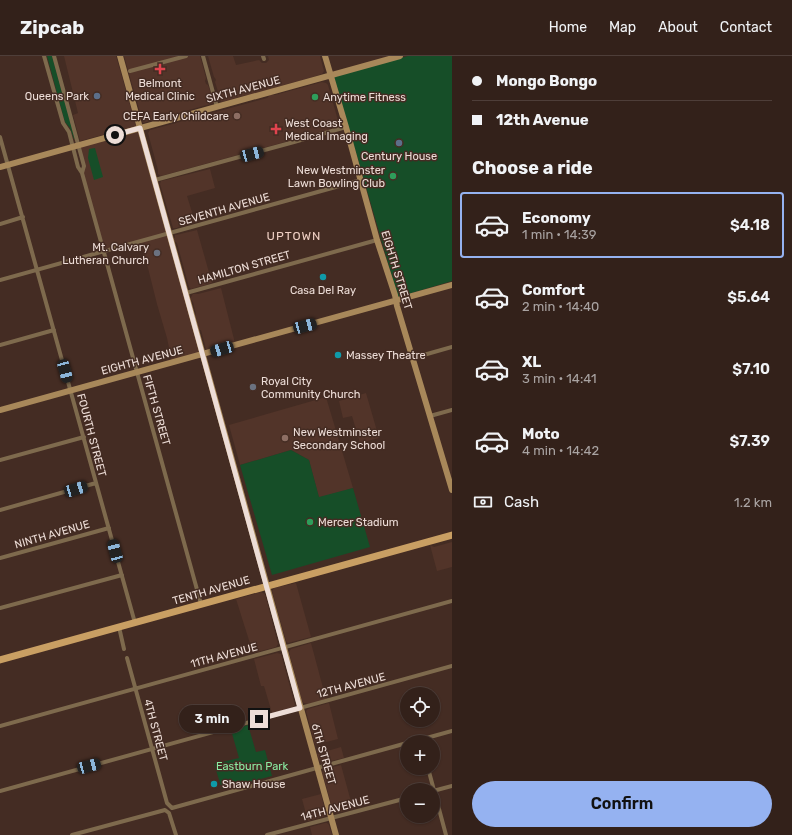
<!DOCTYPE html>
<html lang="en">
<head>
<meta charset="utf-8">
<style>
  body { margin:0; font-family:Rubik,sans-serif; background:#3b2923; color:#f1f3f6; height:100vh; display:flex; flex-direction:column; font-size:15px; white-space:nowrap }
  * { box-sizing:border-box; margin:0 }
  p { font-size:13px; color:#a9a3a2 }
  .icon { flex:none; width:22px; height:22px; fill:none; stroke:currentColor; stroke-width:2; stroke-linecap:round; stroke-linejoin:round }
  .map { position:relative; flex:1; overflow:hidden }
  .side { display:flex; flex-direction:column; background:#33211a; width:340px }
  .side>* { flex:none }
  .hud { display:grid; align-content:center; height:88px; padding:0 20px; background:#33211a }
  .controls { position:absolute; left:400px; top:631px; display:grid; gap:8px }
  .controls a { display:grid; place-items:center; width:40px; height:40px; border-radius:50%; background:#33211a; box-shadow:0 1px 3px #0004,0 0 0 1px #4e3e39; font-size:20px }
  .end { position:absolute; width:18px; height:18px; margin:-9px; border:5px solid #edddd7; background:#111; box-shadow:0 0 0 2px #111 }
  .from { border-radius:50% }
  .bubble { position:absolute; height:28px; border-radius:14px; background:#33211a; box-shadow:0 1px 3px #0004,0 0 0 1px #4e3e39; font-size:13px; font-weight:600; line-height:28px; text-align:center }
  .car { position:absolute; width:12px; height:24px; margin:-12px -6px; border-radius:5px; box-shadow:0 0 3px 1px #0007; background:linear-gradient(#222 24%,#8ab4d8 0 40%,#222 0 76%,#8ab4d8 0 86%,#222 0) }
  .hud b { display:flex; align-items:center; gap:14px; height:38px; font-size:15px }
  .hud b+b { border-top:1px solid #4e3e39 }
  .hud i { width:10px; height:10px; background:#f1f3f6 }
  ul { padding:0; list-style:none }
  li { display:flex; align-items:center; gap:12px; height:66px; margin:0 8px 6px; padding:0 12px; border:2px solid transparent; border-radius:4px }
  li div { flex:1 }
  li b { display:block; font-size:15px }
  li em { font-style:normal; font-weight:600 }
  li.current { border-color:#95b2f1 }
  li>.icon { width:36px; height:36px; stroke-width:1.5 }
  h2 { padding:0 20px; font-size:18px; line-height:48px }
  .pay { display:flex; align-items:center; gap:10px; height:44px; padding:0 20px; font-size:15px }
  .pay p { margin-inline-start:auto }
  .cta { display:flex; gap:8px; margin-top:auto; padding:8px 20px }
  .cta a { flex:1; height:46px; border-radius:24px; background:#95b2f1; color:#111; font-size:16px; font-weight:600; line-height:46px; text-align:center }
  header { display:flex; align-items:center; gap:24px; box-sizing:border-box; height:56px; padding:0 20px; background:#33211a; border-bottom:1px solid #4e3e39 }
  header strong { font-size:19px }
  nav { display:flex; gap:22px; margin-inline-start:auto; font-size:14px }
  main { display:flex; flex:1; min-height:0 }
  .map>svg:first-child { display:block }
</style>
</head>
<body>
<header>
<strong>Zipcab</strong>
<nav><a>Home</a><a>Map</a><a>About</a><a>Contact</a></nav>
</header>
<main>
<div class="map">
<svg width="452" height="779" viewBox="0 0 452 779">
  <rect width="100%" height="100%" fill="#442c23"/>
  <path fill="#523429" d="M64 0H116L136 70 80 85 73 59 78 57Z
    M124 0H200L206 22 205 25 206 28 208 29 214 47 143 67Z
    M208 0H233L236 9 259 4 262 7H266L269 4 268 0H320L324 15 322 18 310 22 273 32 271 34 249 40 246 39 222 46 221 45 215 26 216 24 215 22 214 21Z
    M322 26 326 27 328 29 339 68 338 70 336 72 161 120 158 118V114L148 77 150 74 267 42 270 39H275Z
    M140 72 203 298 172 306 167 282 157 248 148 212 140 185 104 195 82 117 84 110 78 89Z
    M210 113 215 132 187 140 195 166 178 171 177 172H173L160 128 161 125Z
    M197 174 212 227 191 233 189 231 177 187 174 185 173 182H175V179H176Z
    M221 232 235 287 209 294 206 293 201 274H199L195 259 196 258 193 246 191 244V241L193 238H198Z
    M366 337 379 382 360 387 352 360 343 362 339 345Z
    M326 341 353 432 319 442 309 404 291 394 240 409 229 369Z
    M452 486V511L437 515 430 489 434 491Z
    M296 527 311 581 288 587 286 585 272 535 274 532Z
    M261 536 265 538 278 588 276 591 253 597 236 543Z
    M311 587 326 643 308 648 304 647 302 645 289 596 291 593Z
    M277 597 281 598 295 649 293 651 272 657 264 630H261L254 603Z
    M329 647 338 683 315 689 306 655 308 653Z
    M341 691 344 702 322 707 320 706 317 698Z
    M341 709 353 753 336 757 333 755 322 716 325 713Z
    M321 738 326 759 323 761 308 765 302 743Z
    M325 767H327L329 769 332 779H312L310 771Z"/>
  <path fill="#164e28" d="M47 0H52L75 83H74L70 72 65 66 64 63Z
    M408 0H452V225L398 241 334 21Z
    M95 92 103 121 94 124 88 102 89 93Z
    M291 394 309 404 319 441 353 432 370 491 272 519 240 409Z
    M248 669 256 696 265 694 272 720 222 733 214 708 239 702 231 674Z"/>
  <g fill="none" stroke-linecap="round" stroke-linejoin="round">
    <path stroke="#7e6a4d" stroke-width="4" d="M44 0 63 67 69 76 78 111 82 117 201 548
      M54 0 84 110 82 117
      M203 0 217 51
      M263 0 264 3
      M130 15 186 0
      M0 81 135 567
      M155 124 294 86 346 71
      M0 168 23 161
      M0 224 361 124
      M186 237 377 184
      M0 289 54 274
      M413 302 452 291
      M430 360 452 354
      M0 404 84 381
      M0 454 96 427
      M0 502 109 472
      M0 552 122 519
      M119 571 124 593
      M127 602 167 747 172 752 407 687
      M0 670 452 545
      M412 686 452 675
      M428 712 446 779
      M0 735 452 610
      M433 735 452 730
      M72 779 165 754 169 757 176 779
      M267 779 407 742"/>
    <path stroke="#a8885a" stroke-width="6" d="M120 0 336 779
      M325 0 346 71 377 184 395 239 397 250 452 434
      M0 111 400 0
      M0 354 452 229"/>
    <path stroke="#c99f63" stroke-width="7" d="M0 604 452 479"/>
  </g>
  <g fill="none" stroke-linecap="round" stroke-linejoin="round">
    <path stroke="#edddd7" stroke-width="5" d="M115 79 140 72 300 652 259 663"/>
  </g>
  <g fill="#e0444e" stroke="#442c23" stroke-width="1.5">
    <path d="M158 7h4v4h4v4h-4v4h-4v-4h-4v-4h4z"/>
    <path d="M274 67h4v4h4v4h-4v4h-4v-4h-4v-4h4z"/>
  </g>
  <g fill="#5c6f8a" stroke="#442c23" stroke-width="1.5">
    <circle cx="97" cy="40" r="4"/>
    <circle cx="399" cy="87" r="4"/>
  </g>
  <g fill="#2e9e5b" stroke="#442c23" stroke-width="1.5">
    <circle cx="315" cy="41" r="4"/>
    <circle cx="393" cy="120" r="4"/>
    <circle cx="310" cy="466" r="4"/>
  </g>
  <g fill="#8d6e63" stroke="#442c23" stroke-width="1.5">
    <circle cx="237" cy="60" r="4"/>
    <circle cx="285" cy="382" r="4"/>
  </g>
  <g fill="#6b7280" stroke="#442c23" stroke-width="1.5">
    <circle cx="157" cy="197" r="4"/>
    <circle cx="253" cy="331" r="4"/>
  </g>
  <g fill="#0f9aa8" stroke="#442c23" stroke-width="1.5">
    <circle cx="323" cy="221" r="4"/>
    <circle cx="338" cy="299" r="4"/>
    <circle cx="214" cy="728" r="4"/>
  </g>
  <g text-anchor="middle" stroke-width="3" stroke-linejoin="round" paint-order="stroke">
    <g font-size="11" fill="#edddd7" stroke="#442c23" text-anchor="start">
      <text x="160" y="31" text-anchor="middle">Belmont<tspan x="160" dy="13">Medical Clinic</tspan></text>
      <text x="89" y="44" text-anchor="end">Queens Park</text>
      <text x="323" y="45">Anytime Fitness</text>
      <text x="229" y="64" text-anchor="end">CEFA Early Childcare</text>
      <text x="285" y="71">West Coast<tspan x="285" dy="13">Medical Imaging</tspan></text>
      <text x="399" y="104" text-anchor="middle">Century House</text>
      <text x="385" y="118" text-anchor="end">New Westminster<tspan x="385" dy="13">Lawn Bowling Club</tspan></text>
      <text x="149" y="195" text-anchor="end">Mt. Calvary<tspan x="149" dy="13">Lutheran Church</tspan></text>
      <text x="323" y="238" text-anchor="middle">Casa Del Ray</text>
      <text x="346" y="303">Massey Theatre</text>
      <text x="261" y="329">Royal City<tspan x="261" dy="13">Community Church</tspan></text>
      <text x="293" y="380">New Westminster<tspan x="293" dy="13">Secondary School</tspan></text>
      <text x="318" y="470">Mercer Stadium</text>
      <text x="222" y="732">Shaw House</text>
    </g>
    <g font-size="11" fill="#edddd7" stroke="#442c23">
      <text transform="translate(243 33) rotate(-15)" y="4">SIXTH AVENUE</text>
      <text transform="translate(224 153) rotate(-16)" y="4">SEVENTH AVENUE</text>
      <text transform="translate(244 211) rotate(-16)" y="4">HAMILTON STREET</text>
      <text transform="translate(397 214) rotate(73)" y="4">EIGHTH STREET</text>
      <text transform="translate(142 304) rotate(-15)" y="4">EIGHTH AVENUE</text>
      <text transform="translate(157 354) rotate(74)" y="4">FIFTH STREET</text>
      <text transform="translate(92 379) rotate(75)" y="4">FOURTH STREET</text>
      <text transform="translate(52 478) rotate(-16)" y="4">NINTH AVENUE</text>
      <text transform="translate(211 534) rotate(-16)" y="4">TENTH AVENUE</text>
      <text transform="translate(224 599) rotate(-15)" y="4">11TH AVENUE</text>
      <text transform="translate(351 629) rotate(-15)" y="4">12TH AVENUE</text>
      <text transform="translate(156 674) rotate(75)" y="4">4TH STREET</text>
      <text transform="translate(324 698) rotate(74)" y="4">6TH STREET</text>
      <text transform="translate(335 752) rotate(-15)" y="4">14TH AVENUE</text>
    </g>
    <g font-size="11" fill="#8aeca2" stroke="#442c23">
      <text x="252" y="714">Eastburn Park</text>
    </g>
    <g font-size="12" letter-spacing="1" fill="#efcfc3" stroke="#442c23">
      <text x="294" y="184">UPTOWN</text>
    </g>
  </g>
</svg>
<div class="controls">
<a><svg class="icon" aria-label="locate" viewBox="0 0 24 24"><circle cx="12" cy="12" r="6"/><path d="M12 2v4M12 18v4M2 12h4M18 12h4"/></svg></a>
<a>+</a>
<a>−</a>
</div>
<i class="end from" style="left:115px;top:79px"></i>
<i class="end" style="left:259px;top:663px"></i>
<div class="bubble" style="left:179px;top:649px;width:66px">3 min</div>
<i class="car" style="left:252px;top:98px;rotate:75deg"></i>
<i class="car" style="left:305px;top:270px;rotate:75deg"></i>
<i class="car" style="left:222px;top:293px;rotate:254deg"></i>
<i class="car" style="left:65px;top:315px;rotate:165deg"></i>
<i class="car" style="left:76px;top:433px;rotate:74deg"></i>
<i class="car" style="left:115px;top:495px;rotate:345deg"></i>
<i class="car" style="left:89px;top:710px;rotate:75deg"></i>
</div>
<section class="side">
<div class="hud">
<b><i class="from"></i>Mongo Bongo</b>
<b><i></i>12th Avenue</b>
</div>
<h2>Choose a ride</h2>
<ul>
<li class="current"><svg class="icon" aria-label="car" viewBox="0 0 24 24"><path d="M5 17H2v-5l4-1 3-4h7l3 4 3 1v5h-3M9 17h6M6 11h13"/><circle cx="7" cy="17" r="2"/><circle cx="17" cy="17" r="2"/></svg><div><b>Economy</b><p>1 min · 14:39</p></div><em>$4.18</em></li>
<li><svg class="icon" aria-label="car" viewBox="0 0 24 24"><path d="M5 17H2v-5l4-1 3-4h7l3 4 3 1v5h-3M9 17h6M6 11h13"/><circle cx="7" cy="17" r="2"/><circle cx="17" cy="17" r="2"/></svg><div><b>Comfort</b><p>2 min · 14:40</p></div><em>$5.64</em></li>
<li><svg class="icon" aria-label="car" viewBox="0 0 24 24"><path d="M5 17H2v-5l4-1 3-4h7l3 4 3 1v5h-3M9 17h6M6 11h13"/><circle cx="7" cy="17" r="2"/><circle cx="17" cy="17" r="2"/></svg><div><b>XL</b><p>3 min · 14:41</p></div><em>$7.10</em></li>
<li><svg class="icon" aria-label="car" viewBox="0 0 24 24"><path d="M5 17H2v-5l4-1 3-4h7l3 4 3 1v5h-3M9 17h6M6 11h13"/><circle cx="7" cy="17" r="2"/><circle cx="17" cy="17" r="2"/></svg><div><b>Moto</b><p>4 min · 14:42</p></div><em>$7.39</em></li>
</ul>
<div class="pay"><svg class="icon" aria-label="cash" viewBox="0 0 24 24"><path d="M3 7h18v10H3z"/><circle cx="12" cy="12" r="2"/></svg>Cash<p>1.2 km</p></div>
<div class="cta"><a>Confirm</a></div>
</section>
</main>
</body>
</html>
